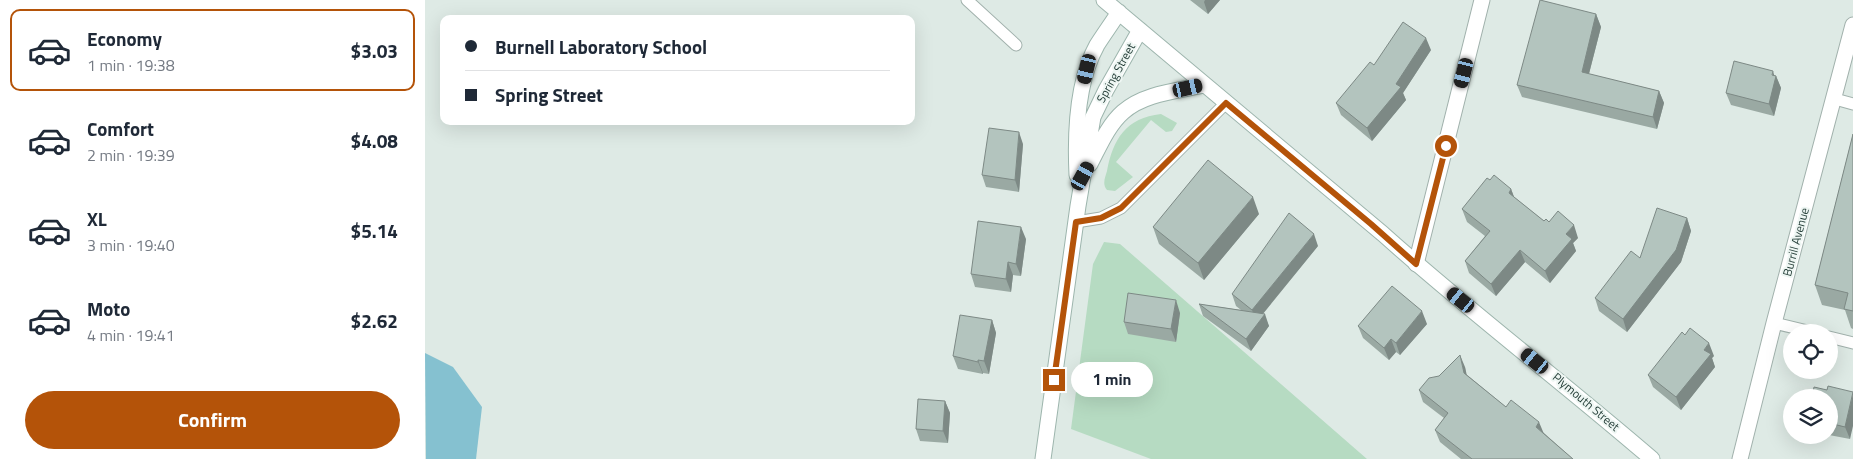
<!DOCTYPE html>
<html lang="en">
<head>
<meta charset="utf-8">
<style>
  body { margin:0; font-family:"Titillium Web",sans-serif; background:#f6f6f7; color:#1f2937; height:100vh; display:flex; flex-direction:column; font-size:19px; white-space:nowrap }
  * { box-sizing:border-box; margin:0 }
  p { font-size:16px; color:#747a83 }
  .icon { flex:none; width:28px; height:28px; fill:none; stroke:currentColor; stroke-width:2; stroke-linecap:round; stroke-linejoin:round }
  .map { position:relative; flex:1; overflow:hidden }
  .sheet { display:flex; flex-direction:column; background:#fff; width:425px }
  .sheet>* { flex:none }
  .banner { position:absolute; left:15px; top:15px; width:475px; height:110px; border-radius:10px; box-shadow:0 5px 20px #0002; display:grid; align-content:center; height:110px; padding:0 25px; background:#fff }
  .tools { position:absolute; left:1358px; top:324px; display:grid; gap:10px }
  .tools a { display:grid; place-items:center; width:55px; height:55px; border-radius:50%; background:#fff; box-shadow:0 5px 20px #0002; font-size:25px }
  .end { position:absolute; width:22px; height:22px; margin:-11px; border:6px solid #b45309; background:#fff; box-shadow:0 0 0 2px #fff }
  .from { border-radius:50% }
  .bubble { position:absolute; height:35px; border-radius:18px; background:#fff; box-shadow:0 5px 20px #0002; font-size:16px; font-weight:700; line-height:35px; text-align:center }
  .car { position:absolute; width:15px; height:30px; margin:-15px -8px; border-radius:6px; box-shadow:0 0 4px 1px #0007; background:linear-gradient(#222 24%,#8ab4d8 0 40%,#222 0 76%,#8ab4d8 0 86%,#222 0) }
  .banner b { display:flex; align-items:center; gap:18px; height:48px; font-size:19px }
  .banner b+b { border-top:1px solid #e0e1e3 }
  .banner i { width:12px; height:12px; background:#1f2937 }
  ul { padding:9px 0 0; list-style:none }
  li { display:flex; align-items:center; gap:15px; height:82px; margin:0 10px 8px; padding:0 15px; border:2px solid transparent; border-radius:10px }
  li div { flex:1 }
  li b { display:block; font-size:19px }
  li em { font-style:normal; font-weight:700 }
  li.on { border-color:#b45309 }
  li>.icon { width:45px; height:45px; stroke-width:1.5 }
  .cta { display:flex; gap:10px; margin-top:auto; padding:10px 25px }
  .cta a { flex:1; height:58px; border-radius:30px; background:#b45309; color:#fff; font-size:20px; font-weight:700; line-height:58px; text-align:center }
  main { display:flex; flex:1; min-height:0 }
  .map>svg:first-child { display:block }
</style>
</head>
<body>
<main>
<section class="sheet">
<ul>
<li class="on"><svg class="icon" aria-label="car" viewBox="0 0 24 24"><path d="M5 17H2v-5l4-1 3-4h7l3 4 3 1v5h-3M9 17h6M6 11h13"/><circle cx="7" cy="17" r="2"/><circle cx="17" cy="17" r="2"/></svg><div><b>Economy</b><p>1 min · 19:38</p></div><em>$3.03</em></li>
<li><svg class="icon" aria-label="car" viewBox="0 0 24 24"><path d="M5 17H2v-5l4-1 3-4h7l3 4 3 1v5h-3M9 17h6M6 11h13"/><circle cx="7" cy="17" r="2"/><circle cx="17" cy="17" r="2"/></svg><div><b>Comfort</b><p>2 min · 19:39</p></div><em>$4.08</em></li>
<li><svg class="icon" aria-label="car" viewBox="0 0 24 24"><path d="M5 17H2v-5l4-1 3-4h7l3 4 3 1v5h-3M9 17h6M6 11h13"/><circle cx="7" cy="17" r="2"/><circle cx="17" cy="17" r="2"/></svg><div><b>XL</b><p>3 min · 19:40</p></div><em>$5.14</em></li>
<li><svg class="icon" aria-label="car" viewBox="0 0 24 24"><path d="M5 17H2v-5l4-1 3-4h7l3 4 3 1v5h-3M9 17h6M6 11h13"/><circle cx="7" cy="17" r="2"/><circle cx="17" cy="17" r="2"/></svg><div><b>Moto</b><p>4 min · 19:41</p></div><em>$2.62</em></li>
</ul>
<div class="cta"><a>Confirm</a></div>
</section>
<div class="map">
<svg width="1428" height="459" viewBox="0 0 1428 459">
  <rect width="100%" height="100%" fill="#deeae5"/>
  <path fill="#b6dbc2" d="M736 114 752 123 747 131 741 132 726 120 691 162 708 177 690 191 682 190C677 184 680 178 682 171 688 139 701 118 736 114Z
    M679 242 695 244 942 459H726L646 429 668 264Z"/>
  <path fill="#85c1d0" d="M0 353 28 367 57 407 51 459H1Z"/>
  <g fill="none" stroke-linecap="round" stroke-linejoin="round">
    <g stroke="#a1b1ac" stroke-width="13">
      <path id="lane" d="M542 0 591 45
        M1410 99 1428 104
        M651 222 676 218 696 208 801 103
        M1349 323 1387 332
        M1404 337 1428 343"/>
    </g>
    <g stroke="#a1b1ac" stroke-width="17">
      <path id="street" d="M991 264 1057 0
        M1315 459 1349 323 1428 25"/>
    </g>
    <g stroke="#9db5ad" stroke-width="17">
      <path id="secondary" d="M679 0 958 234C1045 312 1139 383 1227 459
        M665 164C674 147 683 125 698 112 719 93 753 91 779 85
        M652 175C650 134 652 81 672 45 679 34 687 23 694 12
        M618 459 653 206 668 117 681 90 715 30"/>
    </g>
    <use href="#lane" stroke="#fff" stroke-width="11"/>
    <use href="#street" stroke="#fff" stroke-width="15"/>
    <use href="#secondary" stroke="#fff" stroke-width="15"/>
  </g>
  <path fill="#9aa9a3" d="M765 0H795L783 14Z
    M1171 14 1176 27 1164 74 1234 91 1239 103 1232 129 1097 97 1092 85Z
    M1006 50 978 93 981 100 947 141 916 115 911 103 949 65Z
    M1349 75 1351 76 1356 88 1349 116 1306 105 1301 93Z
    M1428 134V329L1426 328 1420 310 1397 305 1390 285Z
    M598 144 594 192 561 187 557 175Z
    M1065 180 1086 189 1089 197 1119 221 1124 222 1153 238 1148 243 1151 251 1125 283 1100 262 1071 296 1044 273 1040 261 1060 236 1042 222 1037 209Z
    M834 214 779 280 734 244 728 227Z
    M1262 218 1266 231 1256 262 1202 332 1174 311 1170 298Z
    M601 239 596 276 588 275 586 292 550 287 546 274Z
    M893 246 838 314 844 326 826 351 778 316 774 304 816 310 811 306 807 294Z
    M755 313 751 342 703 334 699 322Z
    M567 320 571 333 564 374 558 373V374L533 369 528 356Z
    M1002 324 975 355 971 352 964 360 938 338 933 326Z
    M1289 356 1287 358 1290 367 1256 410 1228 387 1223 375Z
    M1040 367 1041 374 1081 407 1119 433 1148 459H1036L1015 442 1010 430 1019 418 998 402 994 390 1014 376Z
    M1402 390 1428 392 1425 439 1404 435V398Z
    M520 401 525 413 523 443 495 441 491 429Z"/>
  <path fill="#7d8985" d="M780 0H795L783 14 779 2Z
    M1171 14 1176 27 1161 85 1157 72Z
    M1001 38 1006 50 978 93 981 100 947 141 942 128Z
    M1348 71 1350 78 1351 76 1356 88 1349 116 1344 104Z
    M1234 91 1239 103 1232 129 1228 117Z
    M594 132 598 144 594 192 590 180Z
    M1086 189 1091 202 1084 193Z
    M828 197 834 214 779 280 773 263Z
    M1262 218 1266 231 1256 262 1202 332 1198 319Z
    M1149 225 1153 238 1148 243 1151 251 1125 283 1120 271 1141 234Z
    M596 227 601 239 596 276 591 264Z
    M889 234 893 246 831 322 827 310Z
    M1095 250 1100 262 1071 296 1066 284Z
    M583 262 588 275 586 292 581 279Z
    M751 300 755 313 751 342 746 329Z
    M997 311 1002 324 975 355 971 343Z
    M840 314 844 326 826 351 821 339Z
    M567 320 571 333 564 374 559 361Z
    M966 339 971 352 964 360 959 348Z
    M1284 343 1289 356 1287 358 1290 367 1256 410 1251 397 1279 350Z
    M1035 355 1040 367 1044 385 1039 373Z
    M553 360 558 373V374L553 362Z
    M1428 394V426L1425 439 1420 427Z
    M520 401 525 413 523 443 518 431Z
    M1114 422 1119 434 1111 427Z"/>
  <path fill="#b3c4be" stroke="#7d8985" d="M1115 0 1171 14 1157 72 1234 91 1228 117 1092 85Z
    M978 22 1001 38 971 84 976 87 942 128 911 103 945 62 949 65Z
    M1309 61 1348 71 1347 75 1351 76 1344 104 1301 93Z
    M564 128 594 132 590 180 557 175Z
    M1428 134V311L1419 309 1423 293 1390 285Z
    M783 160 828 197 773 263 728 227Z
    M1069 175 1086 189 1084 193 1119 221 1121 219 1124 222 1133 211 1149 225 1141 234 1147 239 1120 271 1095 250 1066 284 1040 261 1065 231 1037 209 1062 178 1065 180Z
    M1232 208 1262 218 1251 250 1198 319 1170 298 1206 251 1215 258Z
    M864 213 889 234 827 310 807 294Z
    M553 221 596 227 591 264 583 262 581 279 546 274Z
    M967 286 997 311 971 343 966 339 959 348 933 326Z
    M703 293 751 300 746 329 699 322Z
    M774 304 840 314 821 339Z
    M535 315 567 320 559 361 553 360V362L528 356Z
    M1265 328 1284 343 1279 350 1286 354 1251 397 1223 375 1257 332 1260 335Z
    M1035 355 1039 373 1081 407 1086 400 1114 422 1111 427 1148 459H1047L1010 430 1023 413 994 390 1004 378 1014 376Z
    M1403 386 1428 392 1420 427 1404 423V398H1387L1389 387 1402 390Z
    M493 399 520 401 518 431 491 429Z"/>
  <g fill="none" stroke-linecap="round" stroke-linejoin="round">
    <path stroke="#b45309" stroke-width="6" d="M629 380 651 222 676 218 696 208 801 103 946 224 991 264 1021 146"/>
  </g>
  <g text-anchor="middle" stroke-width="4" stroke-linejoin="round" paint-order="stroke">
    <g font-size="12" fill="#1f3933" stroke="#eef6f3">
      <text transform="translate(691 73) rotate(-61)" y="4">Spring Street</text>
      <text transform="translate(1371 242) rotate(-75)" y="4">Burrill Avenue</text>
      <text transform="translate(1161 402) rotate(40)" y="4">Plymouth Street</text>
    </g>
  </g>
</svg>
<div class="tools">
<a><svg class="icon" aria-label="locate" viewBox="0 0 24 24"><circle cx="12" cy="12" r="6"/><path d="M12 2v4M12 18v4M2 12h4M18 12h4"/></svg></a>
<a><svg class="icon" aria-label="layers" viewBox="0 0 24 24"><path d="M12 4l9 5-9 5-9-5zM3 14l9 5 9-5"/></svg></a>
</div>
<i class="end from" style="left:1021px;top:146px"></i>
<i class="end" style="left:629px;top:380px"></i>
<div class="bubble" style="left:646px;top:362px;width:82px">1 min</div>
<i class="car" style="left:662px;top:69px;rotate:193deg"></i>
<i class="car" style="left:1039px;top:73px;rotate:194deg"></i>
<i class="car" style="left:763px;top:88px;rotate:77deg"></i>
<i class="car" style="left:658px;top:176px;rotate:29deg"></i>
<i class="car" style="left:1036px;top:300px;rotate:309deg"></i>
<i class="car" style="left:1110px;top:361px;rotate:309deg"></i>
<div class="banner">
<b><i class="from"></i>Burnell Laboratory School</b>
<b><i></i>Spring Street</b>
</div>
</div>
</main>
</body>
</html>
